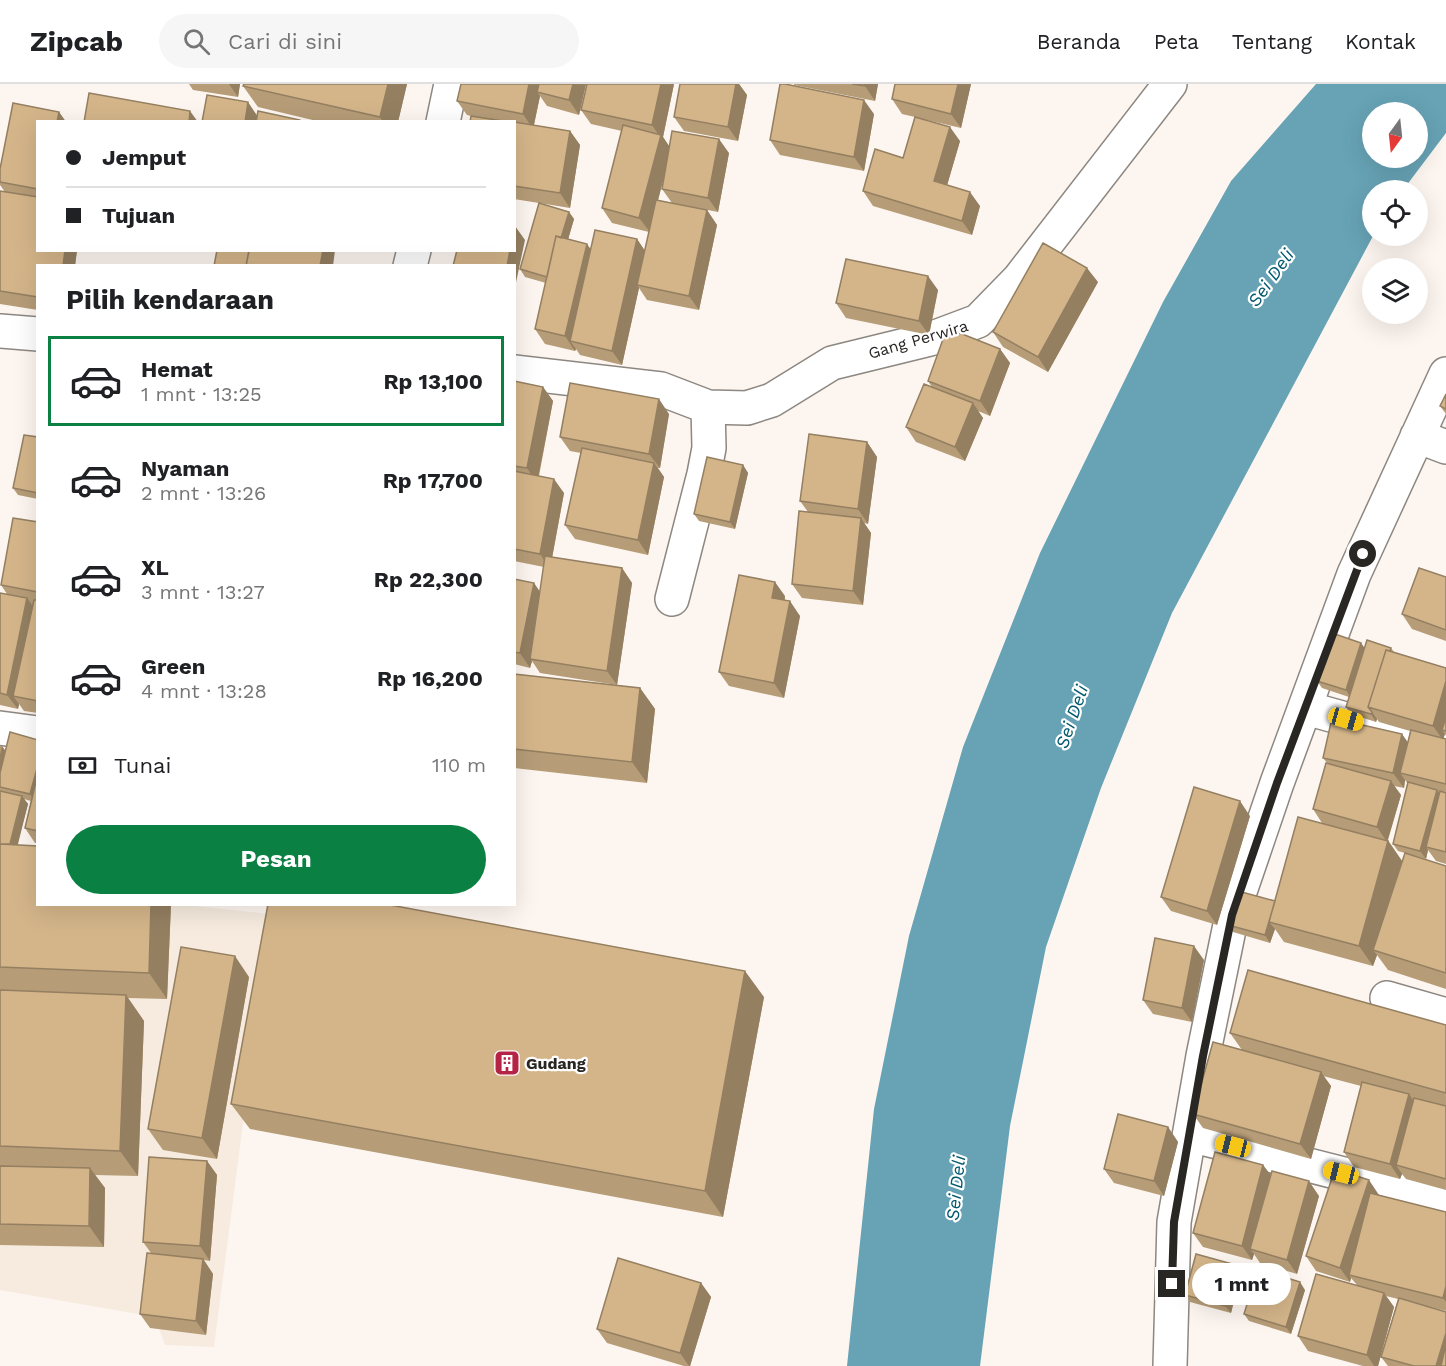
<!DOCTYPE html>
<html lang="id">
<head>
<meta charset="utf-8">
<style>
  body { margin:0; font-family:"Work Sans",sans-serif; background:#f6f6f6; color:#202124; height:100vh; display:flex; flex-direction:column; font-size:22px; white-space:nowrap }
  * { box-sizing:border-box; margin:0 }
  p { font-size:20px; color:#757577 }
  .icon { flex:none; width:33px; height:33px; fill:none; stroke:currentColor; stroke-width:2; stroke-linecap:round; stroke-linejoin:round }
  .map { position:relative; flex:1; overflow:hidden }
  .drawer { position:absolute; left:36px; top:180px; width:480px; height:642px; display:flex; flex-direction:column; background:#fff; border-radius:0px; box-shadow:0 6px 24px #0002 }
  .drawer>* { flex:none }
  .top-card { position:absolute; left:36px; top:36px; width:480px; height:132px; border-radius:0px; box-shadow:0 6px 24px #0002; display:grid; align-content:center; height:132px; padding:0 30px; background:#fff }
  .needle { width:39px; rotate:195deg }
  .controls { position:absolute; left:1362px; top:18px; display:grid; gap:12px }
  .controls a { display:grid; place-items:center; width:66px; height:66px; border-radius:50%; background:#fff; box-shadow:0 6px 24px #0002; font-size:30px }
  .end { position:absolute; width:27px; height:27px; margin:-14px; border:8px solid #292724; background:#fff; box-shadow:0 0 0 3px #fff }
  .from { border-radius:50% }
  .bubble { position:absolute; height:42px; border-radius:21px; background:#fff; box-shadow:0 6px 24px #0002; font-size:20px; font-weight:700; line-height:42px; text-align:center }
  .car { position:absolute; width:18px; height:36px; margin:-18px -9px; border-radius:8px; box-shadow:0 0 4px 2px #0007; background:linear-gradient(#f5c518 24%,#345 0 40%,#f5c518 0 76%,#345 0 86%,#f5c518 0) }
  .top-card b { display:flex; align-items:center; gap:21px; height:57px; font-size:22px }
  .top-card b+b { border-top:2px solid #e0e0e0 }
  .top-card i { width:15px; height:15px; background:#202124 }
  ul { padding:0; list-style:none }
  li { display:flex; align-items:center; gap:18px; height:90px; margin:0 12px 9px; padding:0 18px; border:3px solid transparent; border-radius:0px }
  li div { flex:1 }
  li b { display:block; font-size:22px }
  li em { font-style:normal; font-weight:700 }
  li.on { border-color:#0b8043 }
  li>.icon { width:54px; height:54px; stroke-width:1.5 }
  h2 { padding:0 30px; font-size:27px; line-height:72px }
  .pay { display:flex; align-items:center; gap:15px; height:66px; padding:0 30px; font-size:22px }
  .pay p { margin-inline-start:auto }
  .button { display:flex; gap:12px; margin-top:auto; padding:12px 30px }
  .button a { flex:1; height:69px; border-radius:36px; background:#0b8043; color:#fff; font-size:24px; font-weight:700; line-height:69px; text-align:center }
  header { display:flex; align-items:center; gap:36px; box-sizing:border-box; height:84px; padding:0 30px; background:#fff; border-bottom:2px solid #e0e0e0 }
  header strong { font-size:28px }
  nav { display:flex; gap:33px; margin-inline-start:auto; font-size:21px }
  .search { width:420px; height:54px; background:#f6f6f6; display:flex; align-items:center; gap:15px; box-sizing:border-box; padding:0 21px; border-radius:33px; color:#757577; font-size:22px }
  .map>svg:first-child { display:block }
</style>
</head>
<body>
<header>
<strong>Zipcab</strong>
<div class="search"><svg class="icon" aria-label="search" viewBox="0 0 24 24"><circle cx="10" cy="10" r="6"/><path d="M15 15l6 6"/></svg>Cari di sini</div>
<nav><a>Beranda</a><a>Peta</a><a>Tentang</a><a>Kontak</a></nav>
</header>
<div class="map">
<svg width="1446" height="1282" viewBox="0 0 1446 1282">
  <rect width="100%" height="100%" fill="#fdf6f0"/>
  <path fill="#f6ebde" d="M0 804 38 820H175L270 830 214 1263 165 1261 155 1233 0 1206Z"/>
  <path fill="#67a3b5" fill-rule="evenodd" d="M1316 0H1446V49L1403 106H1372L1373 152 1172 529 1101 704 1046 863 1010 1042 980 1282H847L874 1025 909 852 963 663 1040 469 1163 218 1231 97ZM1372 28H1418V74H1372Z"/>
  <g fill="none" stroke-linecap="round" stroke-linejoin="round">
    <g stroke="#8d8781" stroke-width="36">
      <path id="minor" d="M443 38 451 0
        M410 182 414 166
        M0 247 38 250
        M514 288 661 305 708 323 709 364 704 390 672 515
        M708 323 747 324 772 316 832 279 930 255 978 237 1019 195 1170 0
        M1417 352 1446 363
        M1306 624 1446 663
        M0 644 38 649
        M1387 914 1446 931
        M1190 1051 1446 1116
        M1170 1282 1174 1138 1203 972 1232 831 1277 699 1354 490 1446 290"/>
    </g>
    <use href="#minor" stroke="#fff" stroke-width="33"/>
  </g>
  <path fill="#b69c77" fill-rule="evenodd" d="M189 0H240L238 13 193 6Z
    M407 0 398 38H321L258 23 243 2Z
    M586 0 579 31 547 22 540 12 534 41 570 47 580 61 570 124 514 115V38H470L471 32 467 31 457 17Z
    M674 0 663 53 669 62 729 69 718 128 703 125 707 126 717 141 699 226 647 216 639 204 622 281 580 271 576 265 575 267 545 260 535 245 546 199 525 193 520 185 569 128 574 135 568 155 591 166 637 155 645 167 649 148 612 139 602 124 622 47 591 40 581 26ZM665 88 662 105 672 119 658 116Z
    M680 0H739L747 11 738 57 684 47 674 33Z
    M794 0H878L875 17 794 1Z
    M971 0 961 44 918 34 960 57 947 101 980 122 972 151 873 122 863 107 903 74 915 33 902 30 892 15Z
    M13 19 59 28 66 38H38V166H77L75 182H38V226L0 220V107L5 108 0 101V85Z
    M874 30 864 87 780 71 770 56Z
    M1098 198 1048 288 1003 263 993 248Z
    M938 206 929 251 846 234 836 219Z
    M1000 265 1010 279 990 332 978 327 983 334 965 377 916 358 906 343 932 303 928 297Z
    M514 297 543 303 553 317 539 392 564 409 552 474 622 484 632 499 617 601 540 589 532 577 530 584 514 580V495L534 499 540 508 544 483 514 477Z
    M1446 310V330L1440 322Z
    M669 330 660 384H658L664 393 648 471 575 455 565 441 581 369 570 367 560 353Z
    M38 353V415L18 411 13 404Z
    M867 358 877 373 868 440 864 439 871 449 863 521 802 514 792 500 808 428 800 417Z
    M743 381 748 389 735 445 699 437 694 430Z
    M38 438V629L24 627 19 620 18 625 0 621V509L7 510 1 501Z
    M1446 493V557L1412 545 1402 530Z
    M785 512V516L800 532 784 614 729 602 719 588Z
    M1361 559 1364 564H1391L1394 568 1446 584V652L1445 650 1443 654 1446 655V780L1436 777 1428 766 1426 775 1398 767 1393 760 1408 700 1405 696 1404 704 1394 702 1401 711 1388 756 1402 777 1446 782V905L1388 886 1377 871 1373 882 1284 858 1275 845 1270 859 1233 848 1228 841 1275 817 1322 739 1313 725 1328 680 1323 674 1408 658 1410 647 1379 638 1377 635 1376 638 1351 630 1346 623 1349 613 1322 604 1317 597Z
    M514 590 640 604 655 625 647 699 514 684Z
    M38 656V759H35L25 744 31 717 24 715 28 720 17 761 38 820H171L167 915 128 914 144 937 138 1092 95 1091 105 1104 104 1163 0 1161V662H2L5 667Z
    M1250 732 1217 841 1171 827 1161 813Z
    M1204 876 1192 938 1153 930 1143 916Z
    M249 893 217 1075 163 1066 148 1045Z
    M764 913 723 1133 250 1045 231 1020Z
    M1446 941V1106L1406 1095 1402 1090 1400 1095 1354 1083 1344 1068 1361 1002 1323 992 1331 1002 1311 1075 1203 1044 1193 1030 1242 966 1230 949Z
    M1168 1043 1178 1058 1164 1112 1114 1099 1104 1085Z
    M207 1077 217 1091 210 1177 204 1176 213 1190 206 1251 150 1244 140 1230 151 1169 143 1158Z
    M1263 1081 1270 1091 1319 1112 1297 1190 1260 1179 1254 1170 1252 1176 1203 1163 1193 1149Z
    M1379 1111 1446 1128V1227L1418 1220 1446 1282H1388L1381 1273 1398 1215 1386 1212 1394 1223 1378 1282H1363L1308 1267 1298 1252 1357 1201 1351 1194 1350 1198 1316 1187 1306 1172Z
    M1236 1181 1241 1189 1231 1229 1190 1218 1185 1211Z
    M701 1199 711 1213 690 1282H684L607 1259 597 1245Z
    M1305 1206 1291 1250 1249 1237 1244 1230Z"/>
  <path fill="#947f61" d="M229 0H240L238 13Z
    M388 0H407L398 38H383L380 33Z
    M529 0H542L537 8 540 12 533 45 523 30Z
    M573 0H586L579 31 569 16Z
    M661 0H674L663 53 671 65 650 148 639 134 660 53 652 41Z
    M736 0H739L747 11 738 57 728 43Z
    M865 0H878L875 17 865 2Z
    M958 0H971L961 44 951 30Z
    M864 16 874 30 864 87 854 73Z
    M248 18 258 33 257 38H245Z
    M190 27 198 38H189Z
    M59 28 66 38H57Z
    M950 43 960 57 944 112 934 97Z
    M570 47 580 61 570 124 560 109Z
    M719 55 729 69 718 128 708 114Z
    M970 108 980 122 972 151 962 137Z
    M707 126 717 141 699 226 689 212Z
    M569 128 574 135 555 201 550 194Z
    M515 142 525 156 514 208V182H507L510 166H514Z
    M637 155 647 170 637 201 639 204 622 281 612 267Z
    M587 160 597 174 570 257 576 265 575 267 565 252Z
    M65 166H77L75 182H63Z
    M323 166H335L333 182H320Z
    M1087 184 1098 198 1048 288 1038 273Z
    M928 192 938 206 929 251 919 237Z
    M1000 265 1010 279 990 332 980 317Z
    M543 303 553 317 537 399 527 384Z
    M659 315 669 330 660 384 649 370Z
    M973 319 983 334 965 377 955 363Z
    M867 358 877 373 868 440 858 425Z
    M654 379 664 393 648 471 638 456Z
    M743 381 748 389 735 445 730 438Z
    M554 395 564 409 550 485 540 470Z
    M861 434 871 449 863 521 853 507Z
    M622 484 632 499 617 601 607 587Z
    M775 498 785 512 782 528 772 514Z
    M534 499 544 514 530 575 532 577 530 584 520 569Z
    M27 514 37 528 13 612 19 620 18 625 7 611Z
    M790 517 800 532 784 614 774 599Z
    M1361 559 1366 566 1351 614 1346 606Z
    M1446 597V645L1442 646 1445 650 1443 656 1433 642Z
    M640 604 655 625 647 699 632 678Z
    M1372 628 1377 635 1376 638 1371 630Z
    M1402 650 1412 664 1400 689 1405 696 1404 704 1393 689Z
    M2 662 7 669 0 702V671Z
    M38 681V709L35 718 30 710Z
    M1391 697 1401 711 1387 758 1377 743Z
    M1437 706 1442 713 1426 763 1428 766 1426 775 1420 767Z
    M22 712 28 720 15 772 9 764Z
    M1240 717 1250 732 1217 841 1207 827Z
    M1388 757 1402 777 1373 866 1377 871 1373 882 1359 862Z
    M1276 817 1269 838 1275 845 1270 859 1265 851Z
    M151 820H171L167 915 149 889Z
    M1194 862 1204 876 1192 938 1182 924Z
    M235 872 249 893 217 1075 202 1054Z
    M745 887 764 913 723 1133 705 1107Z
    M126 911 144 937 138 1092 120 1067Z
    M1321 988 1331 1002 1311 1075 1300 1060Z
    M1409 1010 1419 1025 1396 1081 1402 1090 1400 1095 1390 1080Z
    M1168 1043 1178 1058 1164 1112 1154 1097Z
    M207 1077 217 1091 210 1177 200 1162Z
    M1263 1081 1274 1095 1250 1165 1254 1170 1252 1176 1242 1162Z
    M90 1084 105 1104 104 1163 89 1142Z
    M1369 1096 1379 1111 1349 1191 1351 1194 1350 1198 1340 1184Z
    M1309 1097 1319 1112 1297 1190 1287 1176Z
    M203 1175 213 1190 206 1251 196 1237Z
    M1236 1181 1241 1189 1231 1229 1225 1222Z
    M1300 1198 1305 1206 1291 1250 1286 1243Z
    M701 1199 711 1213 690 1282H689L680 1269Z
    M1446 1202V1218L1443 1214Z
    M1384 1209 1394 1223 1378 1282H1374L1367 1271Z
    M1446 1249V1282H1436Z"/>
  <path fill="#d4b58a" stroke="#947f61" stroke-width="1.5" d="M244 0H388L380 33 243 2Z
    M461 0H529L523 30 457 17Z
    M539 0H573L569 16 537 8Z
    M587 0H661L652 41 581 26Z
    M680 0H736L728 43 674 33Z
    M780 0H785L864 16 854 73 770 56Z
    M852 0H865V2Z
    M895 0H958L951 30 892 15Z
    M89 9 190 27 189 38H84Z
    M207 11 248 18 245 38H202Z
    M13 19 59 28 57 38H38V105L0 98V85Z
    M258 27 300 36V38H256Z
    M471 32 509 38H470Z
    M915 33 950 43 934 97 970 108 962 137 863 107 875 65 903 74Z
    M514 38 570 47 560 109 514 102Z
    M623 41 661 51 639 134 602 124Z
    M672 47 719 55 708 114 662 105Z
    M0 107 38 113V166H65L63 182H38V213L0 207Z
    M656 116 707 126 689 212 637 201Z
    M539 119 569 128 561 154 556 152 547 193 520 185Z
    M595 146 637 155 612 267 570 257Z
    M556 152 587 160 565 252 535 245Z
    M1043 159 1087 184 1038 273 993 248Z
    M217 166 249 167 246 182H214Z
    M249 166H323L320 182H246Z
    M457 166H510L507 182H453Z
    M846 175 928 192 919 237 836 219Z
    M947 244 1000 265 980 317 928 297Z
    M514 297 543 303 527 384 514 382Z
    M570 299 659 315 649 370 560 353Z
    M924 300 973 319 955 363 906 343Z
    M1446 310V325L1440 322Z
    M809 350 867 358 858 425 800 417Z
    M24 351 38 353V409L13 404Z
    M582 364 654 379 638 456 565 441Z
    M707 373 743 381 730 438 694 430Z
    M514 387 554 395 540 470 514 465Z
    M799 427 861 434 853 507 792 500Z
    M13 434 38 438V508L1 501Z
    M545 472 622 484 607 587 530 575Z
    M1419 484 1446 493V546L1402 530Z
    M739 491 775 498 772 514 790 517 774 599 719 588Z
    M514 495 534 499 520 569 514 568Z
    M0 509 27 514 7 611 0 609Z
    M34 516H38V617L13 612Z
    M1332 549 1361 559 1346 606 1317 597Z
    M1367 556 1391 564 1390 567 1386 566 1368 623 1372 628 1371 630 1346 623Z
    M1386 566 1446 584V597L1433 642 1368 623Z
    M514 590 640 604 632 678 514 665Z
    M1446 633V647L1442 646Z
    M1332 634 1402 650 1393 689 1323 674Z
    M1411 646 1446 655V700L1400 689Z
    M10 648 38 656V681L30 710 0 703V689Z
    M1326 679 1391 697 1377 743 1313 725Z
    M38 689V747L25 744Z
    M1408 698 1437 706 1420 767 1393 760Z
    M1194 703 1240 717 1207 827 1161 813Z
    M0 707 22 712 10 760H0Z
    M1440 707 1446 709V768L1426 763Z
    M1298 733 1388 757 1359 862 1269 838Z
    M0 760 38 762V820H151L149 889 0 883Z
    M1405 769 1446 782V889L1373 866Z
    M1238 807 1275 817 1265 851 1228 841Z
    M268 820H385L745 887 705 1107 231 1020Z
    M1155 854 1194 862 1182 924 1143 916Z
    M181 863 235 872 202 1054 148 1045Z
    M1248 886 1446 941V1009L1230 949Z
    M0 906 126 911 120 1067 0 1062Z
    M1213 958 1321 988 1300 1060 1193 1030Z
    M1362 998 1409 1010 1390 1080 1344 1068Z
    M1414 1014 1446 1022V1095L1396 1081Z
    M1118 1030 1168 1043 1154 1097 1104 1085Z
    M1215 1068 1263 1081 1242 1162 1193 1149Z
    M149 1073 207 1077 200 1162 143 1158Z
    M0 1082 90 1084 89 1142 0 1140Z
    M1335 1085 1369 1096 1340 1184 1306 1172Z
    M1272 1087 1309 1097 1287 1176 1250 1165Z
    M1370 1109 1446 1128V1202L1443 1214 1349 1191Z
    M147 1169 203 1175 196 1237 140 1230Z
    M1196 1170 1236 1181 1225 1222 1185 1211Z
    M618 1174 701 1199 680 1269 597 1245Z
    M1258 1185 1300 1198 1286 1243 1244 1230Z
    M1316 1190 1384 1209 1367 1271 1298 1252Z
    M1399 1214 1446 1228V1249L1436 1282H1414L1381 1273Z
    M1446 1260V1282H1441Z"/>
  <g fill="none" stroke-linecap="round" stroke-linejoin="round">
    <path stroke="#292724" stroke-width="8" d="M1172 1200 1174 1138 1203 972 1232 831 1277 699 1363 470"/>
  </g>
  <defs>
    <g id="building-square" transform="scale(1.35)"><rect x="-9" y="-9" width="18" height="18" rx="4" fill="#b62445" stroke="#fff"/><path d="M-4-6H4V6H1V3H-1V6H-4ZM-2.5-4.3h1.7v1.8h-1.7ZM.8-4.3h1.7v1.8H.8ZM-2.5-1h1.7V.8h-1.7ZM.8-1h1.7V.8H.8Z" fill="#fff"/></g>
  </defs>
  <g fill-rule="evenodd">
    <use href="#building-square" x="507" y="979"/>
  </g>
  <g text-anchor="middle" stroke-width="4.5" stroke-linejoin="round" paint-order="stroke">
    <g font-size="16" fill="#292724" stroke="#fff">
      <text transform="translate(918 255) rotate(-16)" y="6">Gang Perwira</text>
    </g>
    <g font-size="16" font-weight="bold" fill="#292724" stroke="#fff" text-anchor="start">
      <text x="526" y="985">Gudang</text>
    </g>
    <g font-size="18" font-style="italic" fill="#025a6e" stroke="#fff">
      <text transform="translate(1271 194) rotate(-55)" y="6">Sei Deli</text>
      <text transform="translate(1072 633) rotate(-71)" y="6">Sei Deli</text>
      <text transform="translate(956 1104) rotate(-84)" y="6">Sei Deli</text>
    </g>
  </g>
</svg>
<div class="controls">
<a><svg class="needle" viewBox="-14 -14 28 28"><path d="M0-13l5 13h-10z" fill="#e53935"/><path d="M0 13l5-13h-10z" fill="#757577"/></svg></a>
<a><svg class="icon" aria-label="locate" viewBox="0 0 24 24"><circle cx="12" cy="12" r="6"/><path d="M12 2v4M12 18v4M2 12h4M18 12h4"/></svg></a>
<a><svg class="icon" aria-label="layers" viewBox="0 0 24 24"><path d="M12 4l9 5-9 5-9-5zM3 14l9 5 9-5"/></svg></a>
</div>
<i class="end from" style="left:1363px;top:470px"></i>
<i class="end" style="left:1172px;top:1200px"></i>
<div class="bubble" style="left:1192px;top:1179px;width:99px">1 mnt</div>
<i class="car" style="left:1346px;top:635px;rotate:106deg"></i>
<i class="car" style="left:1233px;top:1062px;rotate:284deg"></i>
<i class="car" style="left:1341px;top:1089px;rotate:284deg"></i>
<div class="top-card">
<b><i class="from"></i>Jemput</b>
<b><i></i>Tujuan</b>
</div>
<section class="drawer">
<h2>Pilih kendaraan</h2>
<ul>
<li class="on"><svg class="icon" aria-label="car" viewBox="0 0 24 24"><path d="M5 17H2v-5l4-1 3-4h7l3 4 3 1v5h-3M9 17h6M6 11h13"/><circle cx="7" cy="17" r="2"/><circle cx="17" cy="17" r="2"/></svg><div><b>Hemat</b><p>1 mnt · 13:25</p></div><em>Rp 13,100</em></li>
<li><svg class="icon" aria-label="car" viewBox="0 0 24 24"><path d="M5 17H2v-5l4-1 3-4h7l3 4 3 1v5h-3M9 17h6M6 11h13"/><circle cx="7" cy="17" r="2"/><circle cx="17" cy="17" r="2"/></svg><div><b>Nyaman</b><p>2 mnt · 13:26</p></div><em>Rp 17,700</em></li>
<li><svg class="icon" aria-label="car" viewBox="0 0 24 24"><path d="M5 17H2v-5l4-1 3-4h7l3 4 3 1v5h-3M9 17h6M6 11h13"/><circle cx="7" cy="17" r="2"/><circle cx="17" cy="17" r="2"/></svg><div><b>XL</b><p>3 mnt · 13:27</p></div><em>Rp 22,300</em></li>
<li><svg class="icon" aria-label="car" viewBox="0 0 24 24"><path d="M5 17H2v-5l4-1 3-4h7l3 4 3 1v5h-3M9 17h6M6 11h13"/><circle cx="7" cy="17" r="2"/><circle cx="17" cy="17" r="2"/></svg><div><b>Green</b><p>4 mnt · 13:28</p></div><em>Rp 16,200</em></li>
</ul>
<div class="pay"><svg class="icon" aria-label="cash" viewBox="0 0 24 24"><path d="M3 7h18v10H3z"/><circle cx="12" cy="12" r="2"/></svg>Tunai<p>110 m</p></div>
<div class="button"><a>Pesan</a></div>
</section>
</div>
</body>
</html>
